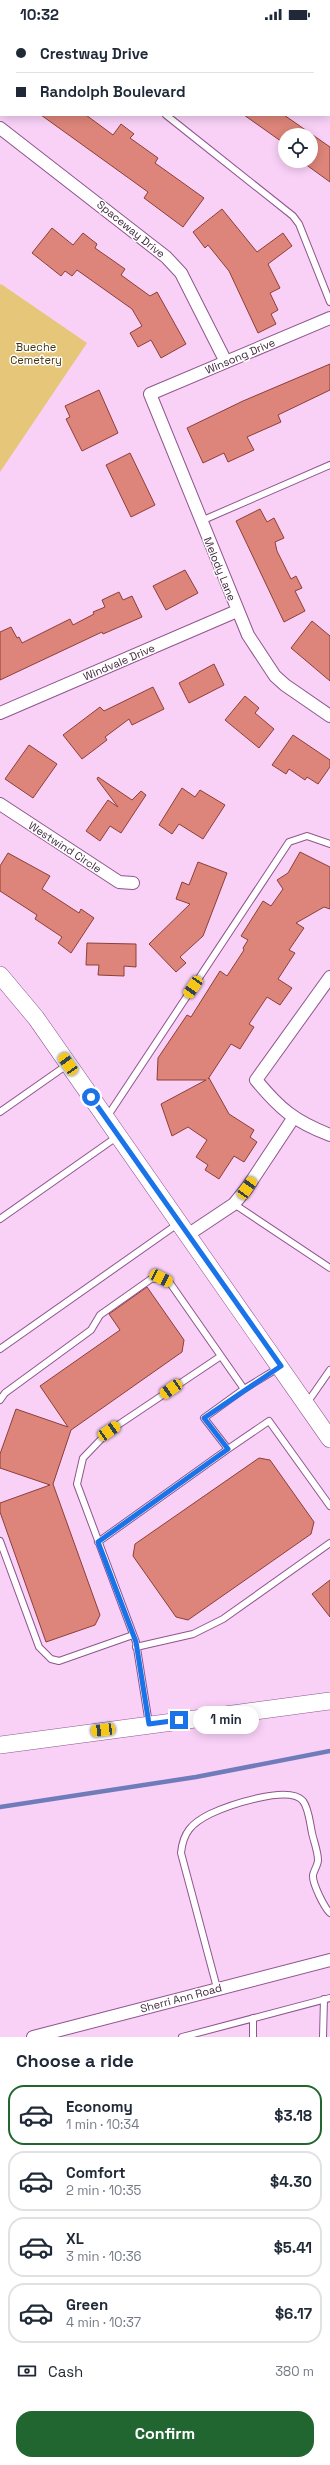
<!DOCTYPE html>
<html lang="en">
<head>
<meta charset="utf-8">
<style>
  body { margin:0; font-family:"Space Grotesk",sans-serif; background:#f2f2f3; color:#1f2937; height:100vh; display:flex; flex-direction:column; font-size:15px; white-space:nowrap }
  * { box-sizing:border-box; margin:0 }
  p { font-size:13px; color:#747a83 }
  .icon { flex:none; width:22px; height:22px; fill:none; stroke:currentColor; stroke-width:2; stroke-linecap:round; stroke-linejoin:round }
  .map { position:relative; height:2009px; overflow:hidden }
  .sheet { display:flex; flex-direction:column; background:#fff; flex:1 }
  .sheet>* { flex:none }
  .hud { position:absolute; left:0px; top:0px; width:330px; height:88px; box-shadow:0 2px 10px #0003; display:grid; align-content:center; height:88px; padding:0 16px; background:#fff }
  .fabs { position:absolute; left:278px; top:100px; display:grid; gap:8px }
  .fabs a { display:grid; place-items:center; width:40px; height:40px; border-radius:50%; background:#fff; box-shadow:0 2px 10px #0003; font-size:20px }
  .end { position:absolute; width:18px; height:18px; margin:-9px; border:5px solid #1a73e8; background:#fff; box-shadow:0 0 0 2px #fff }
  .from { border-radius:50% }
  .bubble { position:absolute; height:28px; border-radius:14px; background:#fff; box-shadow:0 2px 10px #0003; font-size:13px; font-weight:700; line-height:28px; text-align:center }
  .car { position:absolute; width:12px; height:24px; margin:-12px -6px; border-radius:5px; box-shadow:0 0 3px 1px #0007; background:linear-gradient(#f5c518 24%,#345 0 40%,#f5c518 0 76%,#345 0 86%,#f5c518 0) }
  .hud b { display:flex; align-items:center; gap:14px; height:38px; font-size:15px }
  .hud b+b { border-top:1px solid #e0e1e3 }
  .hud i { width:10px; height:10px; background:#1f2937 }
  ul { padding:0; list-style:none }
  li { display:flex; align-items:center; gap:12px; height:60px; margin:0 8px 6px; padding:0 8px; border:2px solid #e0e1e3; border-radius:16px }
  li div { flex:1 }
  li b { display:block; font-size:15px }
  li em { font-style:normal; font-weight:700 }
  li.on { border-color:#216530 }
  li>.icon { width:36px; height:36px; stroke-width:1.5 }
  h2 { padding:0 16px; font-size:18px; line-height:48px }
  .pay { display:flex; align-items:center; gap:10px; height:44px; padding:0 16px; font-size:15px }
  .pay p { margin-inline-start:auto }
  .button { display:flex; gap:8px; margin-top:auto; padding:8px 16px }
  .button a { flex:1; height:46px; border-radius:16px; background:#216530; color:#fff; font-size:16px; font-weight:700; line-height:46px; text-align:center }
  .status { display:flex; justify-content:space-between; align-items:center; height:28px; padding:0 20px; background:#fff; direction:ltr }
  .status svg { height:11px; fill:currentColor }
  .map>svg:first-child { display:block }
</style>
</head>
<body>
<div class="status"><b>10:32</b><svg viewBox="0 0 49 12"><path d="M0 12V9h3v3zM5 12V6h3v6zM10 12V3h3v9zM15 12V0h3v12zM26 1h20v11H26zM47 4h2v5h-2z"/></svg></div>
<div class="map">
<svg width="330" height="2009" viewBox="0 0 330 2009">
  <rect width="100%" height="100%" fill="#f9d1f7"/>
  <path fill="#e6c678" d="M1 256 87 315 0 444V257Z"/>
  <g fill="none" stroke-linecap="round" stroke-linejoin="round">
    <path stroke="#707cba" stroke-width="4.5" d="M0 1779 196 1749 330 1723"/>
  </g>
  <path fill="#dd857a" stroke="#8e3e37" d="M41 87H86L113 107 121 96 134 106 130 110 158 130 155 135 204 170 183 199 144 170 148 164Z
    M244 87H284L330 119V154L301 133H311V107H285V116Z
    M222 181 257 224 283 205 292 218 268 236 280 260 270 265 278 282 271 286 276 296 258 305 229 243 208 217 205 220 193 204Z
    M52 200 73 217 83 205 97 216 95 220 125 241 121 247 150 268 157 264 186 316 161 330 151 312 138 319 130 305 142 298 132 281 77 242 72 248 65 243 61 248 32 225Z
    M330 336V362L278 387 281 394 247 409 254 422 228 434 224 425 203 435 187 400 243 373Z
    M99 362 118 405 82 423 66 391 70 389 65 378Z
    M130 425 155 477 131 489 106 437Z
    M260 481 267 494 274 490 284 510 275 514 277 523 291 551 296 548 302 560 295 563 305 583 284 594 236 493Z
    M185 542 198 565 166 582 153 558Z
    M119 564 123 572 132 568 142 589 103 606 102 604 0 652V604L11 599 17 610 19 609 22 615 70 591 73 597 94 586 93 584 105 579 102 572Z
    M312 593 330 608V653L291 620Z
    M214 636 224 657 189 675 179 655Z
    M153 659 164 681 132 697 129 691 105 709 107 712 82 731 63 707 100 679 104 683Z
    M245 668 259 680 255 685 274 701 259 720 225 692Z
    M293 707 330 732V739L318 756 307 749 305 752 289 741 286 746 272 737Z
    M29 717 57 736 33 770 5 751Z
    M98 749 132 772 141 763 146 767 121 805 110 798 100 813 86 803 108 772 118 779 97 751Z
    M182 760 195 769 200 762 225 777 203 811 179 796 172 806 159 797Z
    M300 824 330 839V881L324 879 296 895 304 900 289 922 295 925 278 951 292 960 280 977 267 969 249 996 254 999 240 1021 231 1016 208 1051 209 1050 229 1086 254 1102 250 1109 257 1114 244 1134 234 1128 219 1151 205 1142 208 1137 196 1129 207 1112 188 1099 172 1108 161 1076 206 1052H157L158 1030 187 987 191 989 220 943 227 948 244 922 243 920 248 912 241 908 263 873 271 878 283 861 277 852 288 845Z
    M8 825 50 848 42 861 79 885 81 881 94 890 71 925 58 915 62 909 35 891 37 887 0 863V838Z
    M198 834 227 845 203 908 180 929 186 935 176 944 149 916 190 876 176 871 182 854 189 857Z
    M87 915 136 916V939L124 938V948L98 947 99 937H86Z
    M147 1259 184 1312 182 1324 71 1402 53 1456 100 1587 95 1597 46 1614 0 1484V1475L50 1457 0 1440V1426L16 1381 68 1399 40 1358 120 1302 109 1286Z
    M259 1430 270 1432 314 1494 311 1506 188 1592 176 1589 133 1528 135 1516Z
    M330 1552V1589L312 1566Z"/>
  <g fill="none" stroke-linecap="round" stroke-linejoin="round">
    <g stroke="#8f558e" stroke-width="8">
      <path id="service" d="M51 0 53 1
        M166 87 293 188 299 196 330 274
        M201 493 330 437
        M0 1084 67 1037
        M107 1089 289 814 307 808 330 816
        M234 1176 330 1240
        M0 1191 118 1108
        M0 1321 179 1195
        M244 1361 204 1390 228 1421 269 1393 330 1478
        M0 1372 5 1365 91 1302 100 1287 151 1251 161 1250 170 1255 244 1361 280 1339
        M307 1375 330 1342
        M0 1513 39 1619 51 1631 59 1633 133 1607
        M98 1514 228 1421
        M136 1619 193 1606 223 1591 330 1515
        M149 1696 136 1614 77 1456 83 1430 109 1403 221 1328
        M217 1960 181 1825C183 1804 192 1795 210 1786 227 1778 289 1756 303 1773 309 1781 310 1796 312 1805 314 1814 318 1824 318 1832 318 1837 314 1842 313 1847 312 1855 324 1879 330 1885
        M182 2009 330 1970
        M253 2009V1990
        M323 2009 324 1971"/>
    </g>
    <g stroke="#8f558e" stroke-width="14">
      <path id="minor" d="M241 0 242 1
        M329 70H330
        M0 100 166 229 181 245 226 334
        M330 290 150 366 248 607 275 648 285 657 330 688
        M0 685 237 583
        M0 776 119 854 133 855
        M330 949 256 1052C280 1081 294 1093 330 1107
        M189 1206 234 1176 247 1160 294 1089
        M33 2009 330 1932"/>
    </g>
    <g stroke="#8f558e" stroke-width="18">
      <path id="secondary" d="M0 947 36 990 330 1411
        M0 1717 330 1673"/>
    </g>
    <use href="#service" stroke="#fff" stroke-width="6"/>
    <use href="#minor" stroke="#fff" stroke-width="12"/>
    <use href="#secondary" stroke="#fff" stroke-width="17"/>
  </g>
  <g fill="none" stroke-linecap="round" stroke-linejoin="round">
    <path stroke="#1a73e8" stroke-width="5" d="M91 1069 281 1338 204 1390 228 1421 98 1514 136 1614 149 1696 179 1692"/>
  </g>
  <g text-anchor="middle" stroke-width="3" stroke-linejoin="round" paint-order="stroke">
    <g font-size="11" fill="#40273f" stroke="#fff">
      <text transform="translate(131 201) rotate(39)" y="4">Spaceway Drive</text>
      <text transform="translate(240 328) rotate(-23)" y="4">Winsong Drive</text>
      <text transform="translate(220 541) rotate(68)" y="4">Melody Lane</text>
      <text transform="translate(119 634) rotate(-23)" y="4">Windvale Drive</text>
      <text transform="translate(65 819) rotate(33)" y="4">Westwind Circle</text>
      <text transform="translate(181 1970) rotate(-15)" y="4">Sherri Ann Road</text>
    </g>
    <g font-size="11" fill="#44350c" stroke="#fff">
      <text x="36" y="323">Bueche<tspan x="36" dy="13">Cemetery</tspan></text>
    </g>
  </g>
</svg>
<div class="fabs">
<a><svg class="icon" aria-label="locate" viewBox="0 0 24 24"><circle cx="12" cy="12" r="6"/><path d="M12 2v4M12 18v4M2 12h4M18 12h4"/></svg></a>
</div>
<i class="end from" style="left:91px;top:1069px"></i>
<i class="end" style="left:179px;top:1692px"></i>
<div class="bubble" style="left:193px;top:1678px;width:66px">1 min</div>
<i class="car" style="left:193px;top:959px;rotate:214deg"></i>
<i class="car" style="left:68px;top:1036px;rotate:325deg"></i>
<i class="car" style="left:247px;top:1160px;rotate:34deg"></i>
<i class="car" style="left:161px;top:1250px;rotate:117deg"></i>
<i class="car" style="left:171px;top:1361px;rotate:236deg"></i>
<i class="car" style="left:109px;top:1403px;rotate:56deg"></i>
<i class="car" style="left:103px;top:1702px;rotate:263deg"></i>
<div class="hud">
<b><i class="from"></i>Crestway Drive</b>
<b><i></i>Randolph Boulevard</b>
</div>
</div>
<section class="sheet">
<h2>Choose a ride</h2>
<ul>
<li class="on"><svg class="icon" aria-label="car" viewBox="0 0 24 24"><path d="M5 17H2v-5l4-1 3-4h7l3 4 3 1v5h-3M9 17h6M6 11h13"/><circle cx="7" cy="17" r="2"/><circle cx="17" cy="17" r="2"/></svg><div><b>Economy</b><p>1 min · 10:34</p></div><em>$3.18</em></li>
<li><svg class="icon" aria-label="car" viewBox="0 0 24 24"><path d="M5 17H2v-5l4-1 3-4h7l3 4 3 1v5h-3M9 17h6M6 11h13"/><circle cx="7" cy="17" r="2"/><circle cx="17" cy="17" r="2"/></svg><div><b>Comfort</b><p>2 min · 10:35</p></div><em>$4.30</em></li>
<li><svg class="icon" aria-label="car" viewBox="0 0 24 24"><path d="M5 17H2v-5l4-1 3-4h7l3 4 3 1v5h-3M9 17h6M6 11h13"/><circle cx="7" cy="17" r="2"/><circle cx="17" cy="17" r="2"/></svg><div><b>XL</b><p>3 min · 10:36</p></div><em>$5.41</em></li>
<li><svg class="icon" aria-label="car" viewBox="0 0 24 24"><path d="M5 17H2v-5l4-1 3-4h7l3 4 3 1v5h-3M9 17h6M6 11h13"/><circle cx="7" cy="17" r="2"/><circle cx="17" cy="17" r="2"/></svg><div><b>Green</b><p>4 min · 10:37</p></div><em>$6.17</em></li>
</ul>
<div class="pay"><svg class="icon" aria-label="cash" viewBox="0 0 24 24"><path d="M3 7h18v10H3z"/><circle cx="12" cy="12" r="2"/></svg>Cash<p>380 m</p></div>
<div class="button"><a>Confirm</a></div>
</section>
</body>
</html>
